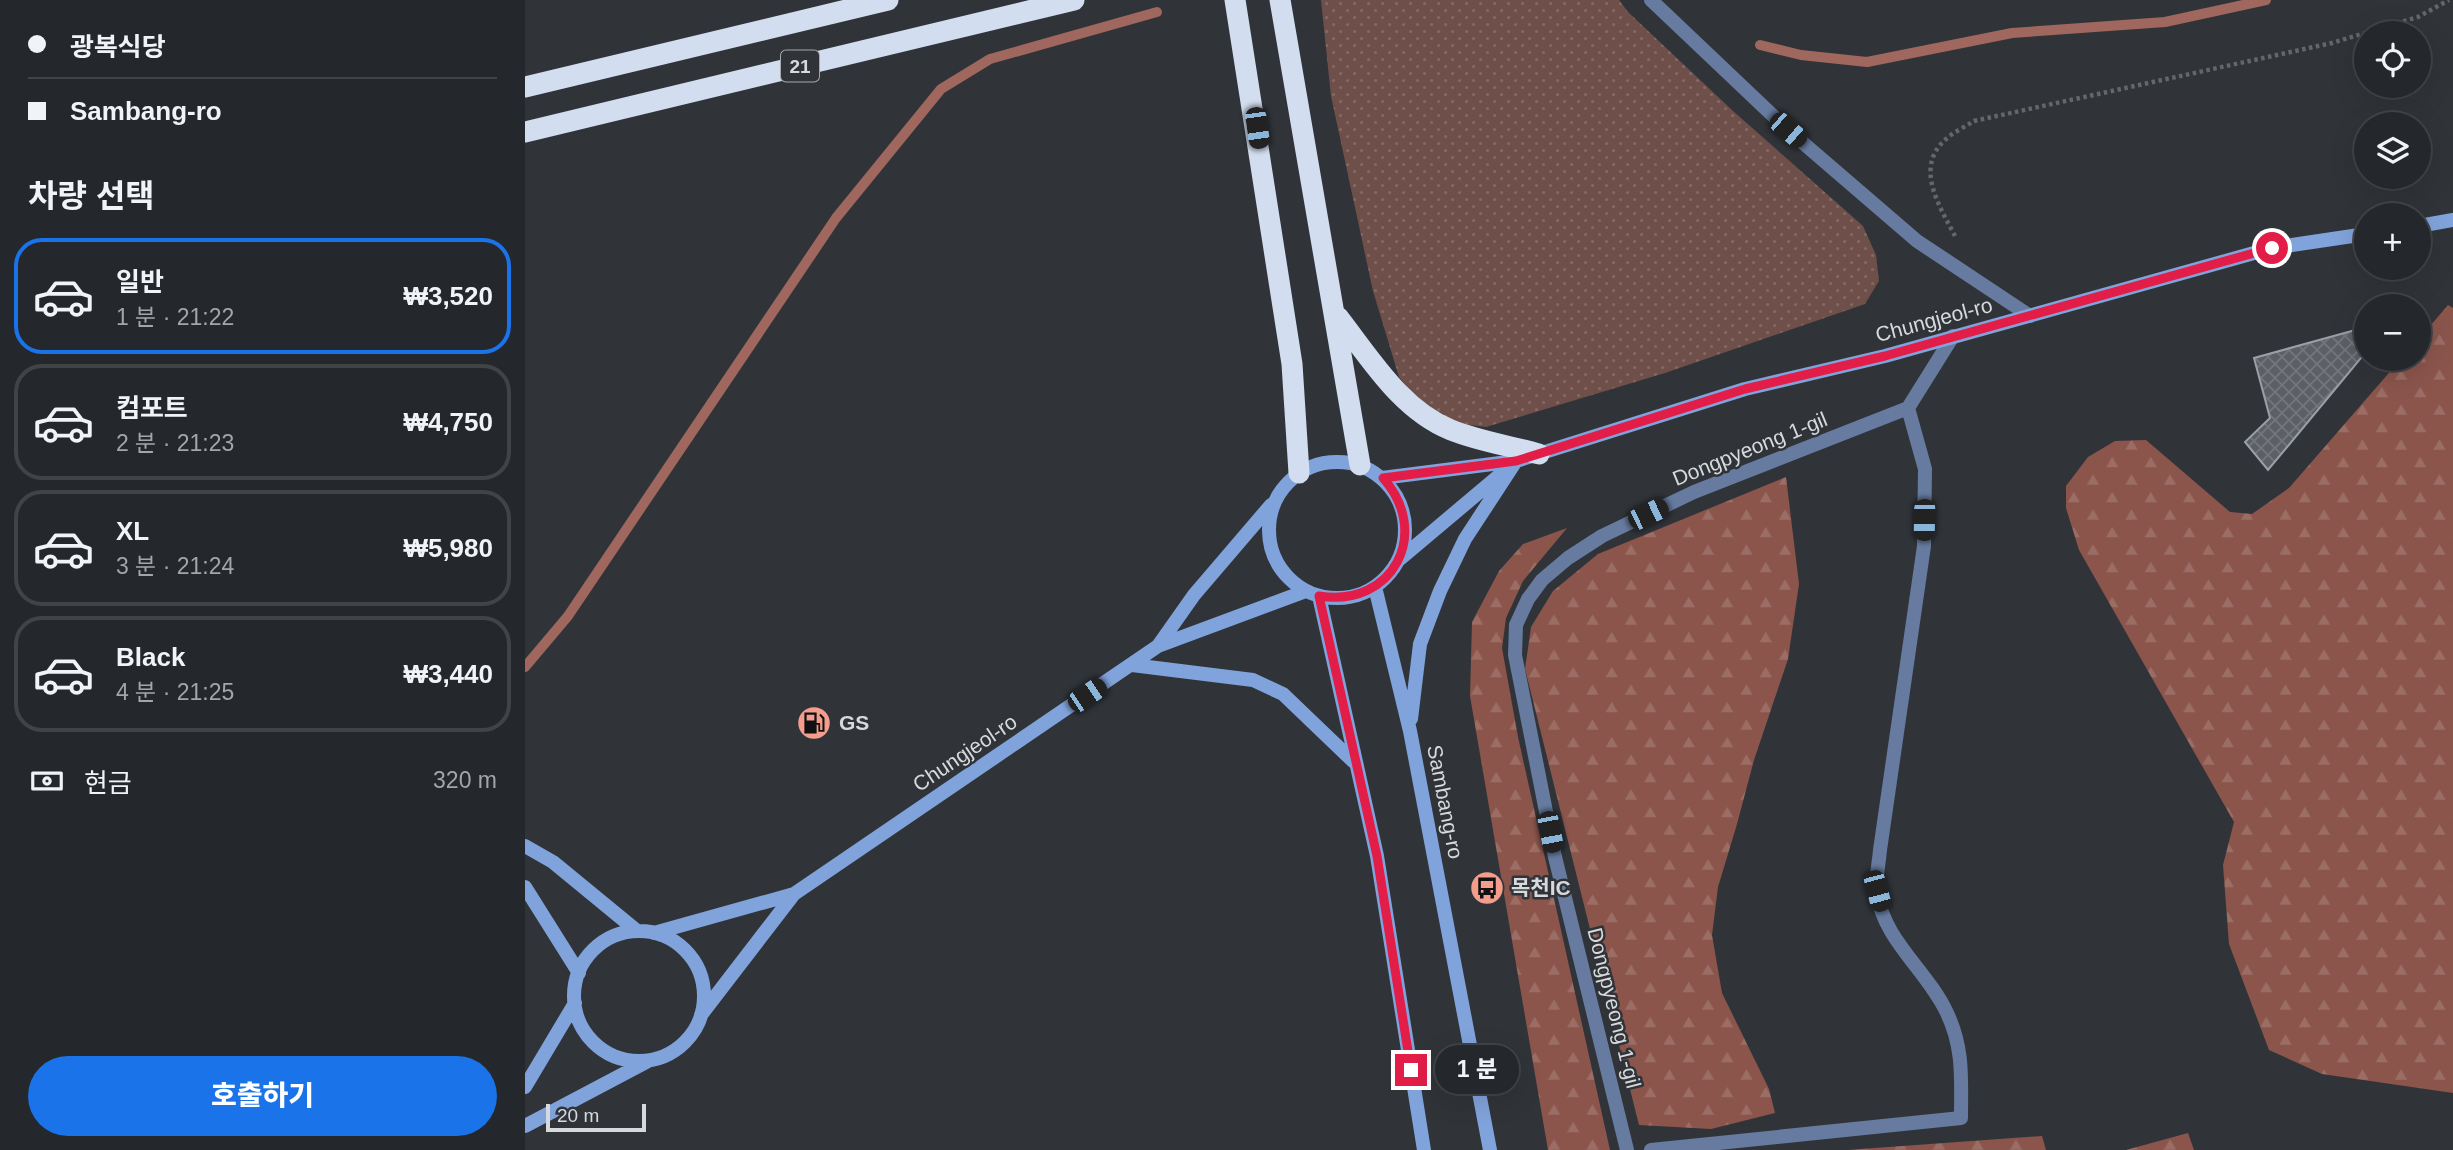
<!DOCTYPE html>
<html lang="ko">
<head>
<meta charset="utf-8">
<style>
  body { margin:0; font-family:Helvetica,"Noto Sans KR",sans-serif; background:#303337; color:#f1f3f6; height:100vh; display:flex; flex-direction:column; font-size:26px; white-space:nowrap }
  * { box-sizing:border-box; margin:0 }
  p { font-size:23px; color:#a3a5a9 }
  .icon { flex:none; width:38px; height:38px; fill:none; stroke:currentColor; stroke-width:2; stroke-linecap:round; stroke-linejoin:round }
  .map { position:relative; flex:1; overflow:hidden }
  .sheet { display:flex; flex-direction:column; background:#24272b; width:525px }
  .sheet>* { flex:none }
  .banner { display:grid; align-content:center; height:154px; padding:0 28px; background:#24272b }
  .tools { position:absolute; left:1829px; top:21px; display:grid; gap:14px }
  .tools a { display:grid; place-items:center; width:77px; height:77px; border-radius:50%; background:#24272b; box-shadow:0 7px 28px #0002,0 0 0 2px #414447; font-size:35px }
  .scale { position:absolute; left:21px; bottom:18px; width:100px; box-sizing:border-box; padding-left:7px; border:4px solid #d7dadd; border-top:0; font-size:19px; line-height:24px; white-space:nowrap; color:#d7dadd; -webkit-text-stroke:5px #303439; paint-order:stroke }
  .end { position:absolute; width:32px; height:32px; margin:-16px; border:9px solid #e11d48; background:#fff; box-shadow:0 0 0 4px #fff }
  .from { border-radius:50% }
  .bubble { position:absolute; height:49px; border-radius:24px; background:#24272b; box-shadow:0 7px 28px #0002,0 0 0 2px #414447; font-size:23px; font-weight:800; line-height:49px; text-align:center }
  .car { position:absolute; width:21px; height:42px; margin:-21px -10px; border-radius:9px; box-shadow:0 0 5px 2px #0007; background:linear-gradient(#222 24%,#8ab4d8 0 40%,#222 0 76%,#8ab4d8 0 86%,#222 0) }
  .banner b { display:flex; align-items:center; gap:24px; height:66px; font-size:26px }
  .banner b+b { border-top:2px solid #414447 }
  .banner i { width:18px; height:18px; background:#f1f3f6 }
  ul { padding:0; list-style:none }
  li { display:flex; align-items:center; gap:21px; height:116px; margin:0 14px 10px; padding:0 14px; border:4px solid #414447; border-radius:28px }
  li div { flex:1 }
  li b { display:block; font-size:26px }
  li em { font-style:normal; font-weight:800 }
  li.active { border-color:#1a73e8 }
  li>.icon { width:63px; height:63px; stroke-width:1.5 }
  h2 { padding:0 28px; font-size:32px; line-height:84px }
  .pay { display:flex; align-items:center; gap:18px; height:77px; padding:0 28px; font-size:26px }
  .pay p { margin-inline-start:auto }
  .primary-button { display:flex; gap:14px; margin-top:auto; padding:14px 28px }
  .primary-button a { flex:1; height:80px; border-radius:42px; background:#1a73e8; color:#fff; font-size:28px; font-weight:800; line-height:80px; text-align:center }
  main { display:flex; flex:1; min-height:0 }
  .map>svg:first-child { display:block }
</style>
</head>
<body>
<main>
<section class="sheet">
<div class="banner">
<b><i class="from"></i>광복식당</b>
<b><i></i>Sambang-ro</b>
</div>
<h2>차량 선택</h2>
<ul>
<li class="active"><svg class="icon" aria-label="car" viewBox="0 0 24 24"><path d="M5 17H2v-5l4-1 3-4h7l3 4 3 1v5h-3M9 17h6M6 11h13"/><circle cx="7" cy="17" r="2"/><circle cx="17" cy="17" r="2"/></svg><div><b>일반</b><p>1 분 · 21:22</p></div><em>₩3,520</em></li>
<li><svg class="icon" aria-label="car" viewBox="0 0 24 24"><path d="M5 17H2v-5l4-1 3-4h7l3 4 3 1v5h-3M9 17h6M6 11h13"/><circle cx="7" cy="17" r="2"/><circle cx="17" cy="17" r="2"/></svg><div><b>컴포트</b><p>2 분 · 21:23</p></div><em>₩4,750</em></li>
<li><svg class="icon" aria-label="car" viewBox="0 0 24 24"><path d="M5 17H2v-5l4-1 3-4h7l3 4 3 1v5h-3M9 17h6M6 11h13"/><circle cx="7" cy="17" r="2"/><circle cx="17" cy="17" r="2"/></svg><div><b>XL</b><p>3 분 · 21:24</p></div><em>₩5,980</em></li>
<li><svg class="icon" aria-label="car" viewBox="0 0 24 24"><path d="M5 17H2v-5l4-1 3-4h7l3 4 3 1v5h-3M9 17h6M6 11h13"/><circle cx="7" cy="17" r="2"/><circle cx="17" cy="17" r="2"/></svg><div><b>Black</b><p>4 분 · 21:25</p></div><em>₩3,440</em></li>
</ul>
<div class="pay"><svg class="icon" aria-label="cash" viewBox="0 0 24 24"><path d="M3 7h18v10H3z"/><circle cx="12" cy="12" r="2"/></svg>현금<p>320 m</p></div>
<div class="primary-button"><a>호출하기</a></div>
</section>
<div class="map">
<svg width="1928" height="1150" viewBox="0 0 1928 1150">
  <defs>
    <pattern id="grass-dots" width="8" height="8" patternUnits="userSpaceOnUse" patternTransform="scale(1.75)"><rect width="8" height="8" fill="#6f4f49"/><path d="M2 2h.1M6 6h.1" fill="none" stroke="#836863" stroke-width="1.8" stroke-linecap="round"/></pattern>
    <pattern id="forest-firs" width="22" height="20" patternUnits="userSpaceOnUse" patternTransform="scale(1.75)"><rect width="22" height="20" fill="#8b554c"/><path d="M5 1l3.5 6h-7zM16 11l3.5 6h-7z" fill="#9b6d65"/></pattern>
    <pattern id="building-cross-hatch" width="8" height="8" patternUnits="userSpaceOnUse" patternTransform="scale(1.75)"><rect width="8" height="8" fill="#5c6066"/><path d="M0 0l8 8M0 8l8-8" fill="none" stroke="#73767b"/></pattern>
  </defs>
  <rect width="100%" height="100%" fill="#303439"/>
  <path fill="url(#grass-dots)" d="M796 0H1094L1103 12 1208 111 1338 226 1351 255 1354 281 1340 304 1140 373 961 427 921 422 896 405 874 377 848 291 806 96Z"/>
  <path fill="url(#forest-firs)" d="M1923 305 1928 308V1093L1797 1074 1744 1050 1704 944 1698 865 1709 822 1554 550 1541 508V486L1563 457 1590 441 1621 440 1705 512 1727 514 1764 488 1876 359H1894V339Z
    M1261 477 1274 584 1263 659 1229 760 1212 824 1193 887 1187 935 1197 993 1244 1089 1250 1113 1186 1129 1114 1125 1000 669 1006 627 1028 591 1073 554Z
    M1042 528 998 581 981 618 977 648 993 737 1085 1150H1023L945 696 947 622 974 571 998 544Z
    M1663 1133 1669 1150H1601Z
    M1517 1136 1521 1150H1322Z"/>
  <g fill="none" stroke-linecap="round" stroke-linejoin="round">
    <path stroke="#9f675d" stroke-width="10" d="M1235 45 1276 55 1342 62 1487 33 1640 22 1741 0
      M0 667 43 616 311 218 416 89 465 59 632 12"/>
  </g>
  <path fill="url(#building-cross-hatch)" stroke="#9b9fa6" stroke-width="2" d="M1841 327V352L1743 470 1720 442 1745 418 1729 358Z"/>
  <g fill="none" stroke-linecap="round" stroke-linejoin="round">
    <path stroke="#63676b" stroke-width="4.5" stroke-dasharray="3.5 3.5" stroke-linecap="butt" d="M1430 236C1415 207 1389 168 1420 140 1428 132 1440 127 1449 121L1807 43 1893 17 1924 0"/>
    <path stroke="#667b9f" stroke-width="14" d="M1126 0 1263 130 1392 241 1505 316
      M1102 1150 1030 857 990 655 991 625 1003 599 1017 580 1043 558 1077 536 1169 492 1383 408 1428 336
      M1126 1150 1436 1118C1436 1079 1439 1049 1422 1013 1402 970 1359 941 1352 893 1350 880 1354 863 1355 850L1399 546 1400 469 1383 408"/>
    <path stroke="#81a3db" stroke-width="14" d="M1894 226 1928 220
      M744 530a68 68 0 1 1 136 0a68 68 0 1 1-136 0Z
      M857 478 991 461 1220 389 1360 356 1747 248 1841 234
      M875 559 977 473
      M850 587 885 731 965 1150
      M794 596 852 856 899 1150
      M633 646 669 595 746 505
      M607 665 728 680 758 694 829 762
      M886 719 895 644 915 591 940 539 991 461
      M0 846 28 862 112 931
      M0 887 54 973
      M49 996a65 65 0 1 1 130 0a65 65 0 1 1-130 0Z
      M129 933 269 894
      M176 1015 269 894 633 646 781 591
      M0 1087 50 1003
      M0 1126 123 1061"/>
    <path stroke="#d2ddef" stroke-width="21" d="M710 0 767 364 774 473
      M755 0 835 465
      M0 87 363 0
      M0 132 549 0
      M813 317C845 358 876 410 926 430 953 441 986 446 1014 454"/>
  </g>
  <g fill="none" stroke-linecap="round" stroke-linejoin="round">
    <path stroke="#e11d48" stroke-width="9" d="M886 1070 852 856 794 596C868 608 907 533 858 478L991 461 1220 389 1360 356 1747 248"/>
  </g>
  <defs>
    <g id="fuel-disc" transform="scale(1.75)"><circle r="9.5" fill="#f49d8d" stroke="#303439"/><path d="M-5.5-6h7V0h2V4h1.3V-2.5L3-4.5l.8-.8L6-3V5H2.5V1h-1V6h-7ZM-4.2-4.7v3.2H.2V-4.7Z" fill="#111"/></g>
    <g id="bus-disc" transform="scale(1.75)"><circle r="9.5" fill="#f49d8d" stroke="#303439"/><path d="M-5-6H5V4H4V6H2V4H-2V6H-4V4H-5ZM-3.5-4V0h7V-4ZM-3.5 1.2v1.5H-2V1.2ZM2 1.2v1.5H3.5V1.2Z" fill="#111"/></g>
  </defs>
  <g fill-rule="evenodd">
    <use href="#fuel-disc" x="289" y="723"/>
    <use href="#bus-disc" x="962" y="888"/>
  </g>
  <g text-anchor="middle" stroke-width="5" stroke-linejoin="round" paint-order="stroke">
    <rect fill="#303439" stroke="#a5a8ac" stroke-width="2" x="256" y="50.5" width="38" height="31" rx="5"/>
    <g font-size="19" font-weight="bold" fill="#d7dadd">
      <text x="275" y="73">21</text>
    </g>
    <g font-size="21" fill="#d7dadd" stroke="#303439">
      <text transform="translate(1409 320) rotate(-15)" y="7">Chungjeol-ro</text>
      <text transform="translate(1225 449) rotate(-22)" y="7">Dongpyeong 1-gil</text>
      <text transform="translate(440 753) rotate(-34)" y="7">Chungjeol-ro</text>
      <text transform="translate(920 802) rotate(79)" y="7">Sambang-ro</text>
      <text transform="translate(1089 1008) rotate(76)" y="7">Dongpyeong 1-gil</text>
    </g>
    <g font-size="21" font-weight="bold" fill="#d7dadd" stroke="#303439" text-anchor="start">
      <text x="314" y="730">GS</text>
      <text x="986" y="895">목천IC</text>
    </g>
  </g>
</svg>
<div class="tools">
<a><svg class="icon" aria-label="locate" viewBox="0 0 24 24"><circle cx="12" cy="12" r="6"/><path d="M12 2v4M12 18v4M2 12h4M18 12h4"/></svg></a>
<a><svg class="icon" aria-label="layers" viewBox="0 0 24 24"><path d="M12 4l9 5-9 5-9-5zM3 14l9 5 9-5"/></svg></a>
<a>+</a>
<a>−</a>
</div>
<div class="scale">20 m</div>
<i class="end from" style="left:1747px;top:248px"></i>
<i class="end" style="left:886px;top:1070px"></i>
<div class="bubble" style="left:910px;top:1045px;width:84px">1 분</div>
<i class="car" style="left:732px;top:128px;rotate:172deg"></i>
<i class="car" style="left:1263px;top:130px;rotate:131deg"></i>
<i class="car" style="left:1123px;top:514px;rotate:64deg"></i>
<i class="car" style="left:1399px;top:520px;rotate:181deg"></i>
<i class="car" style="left:562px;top:695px;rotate:56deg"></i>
<i class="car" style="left:1025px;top:832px;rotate:169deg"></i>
<i class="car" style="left:1352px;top:891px;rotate:165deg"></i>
</div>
</main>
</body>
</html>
